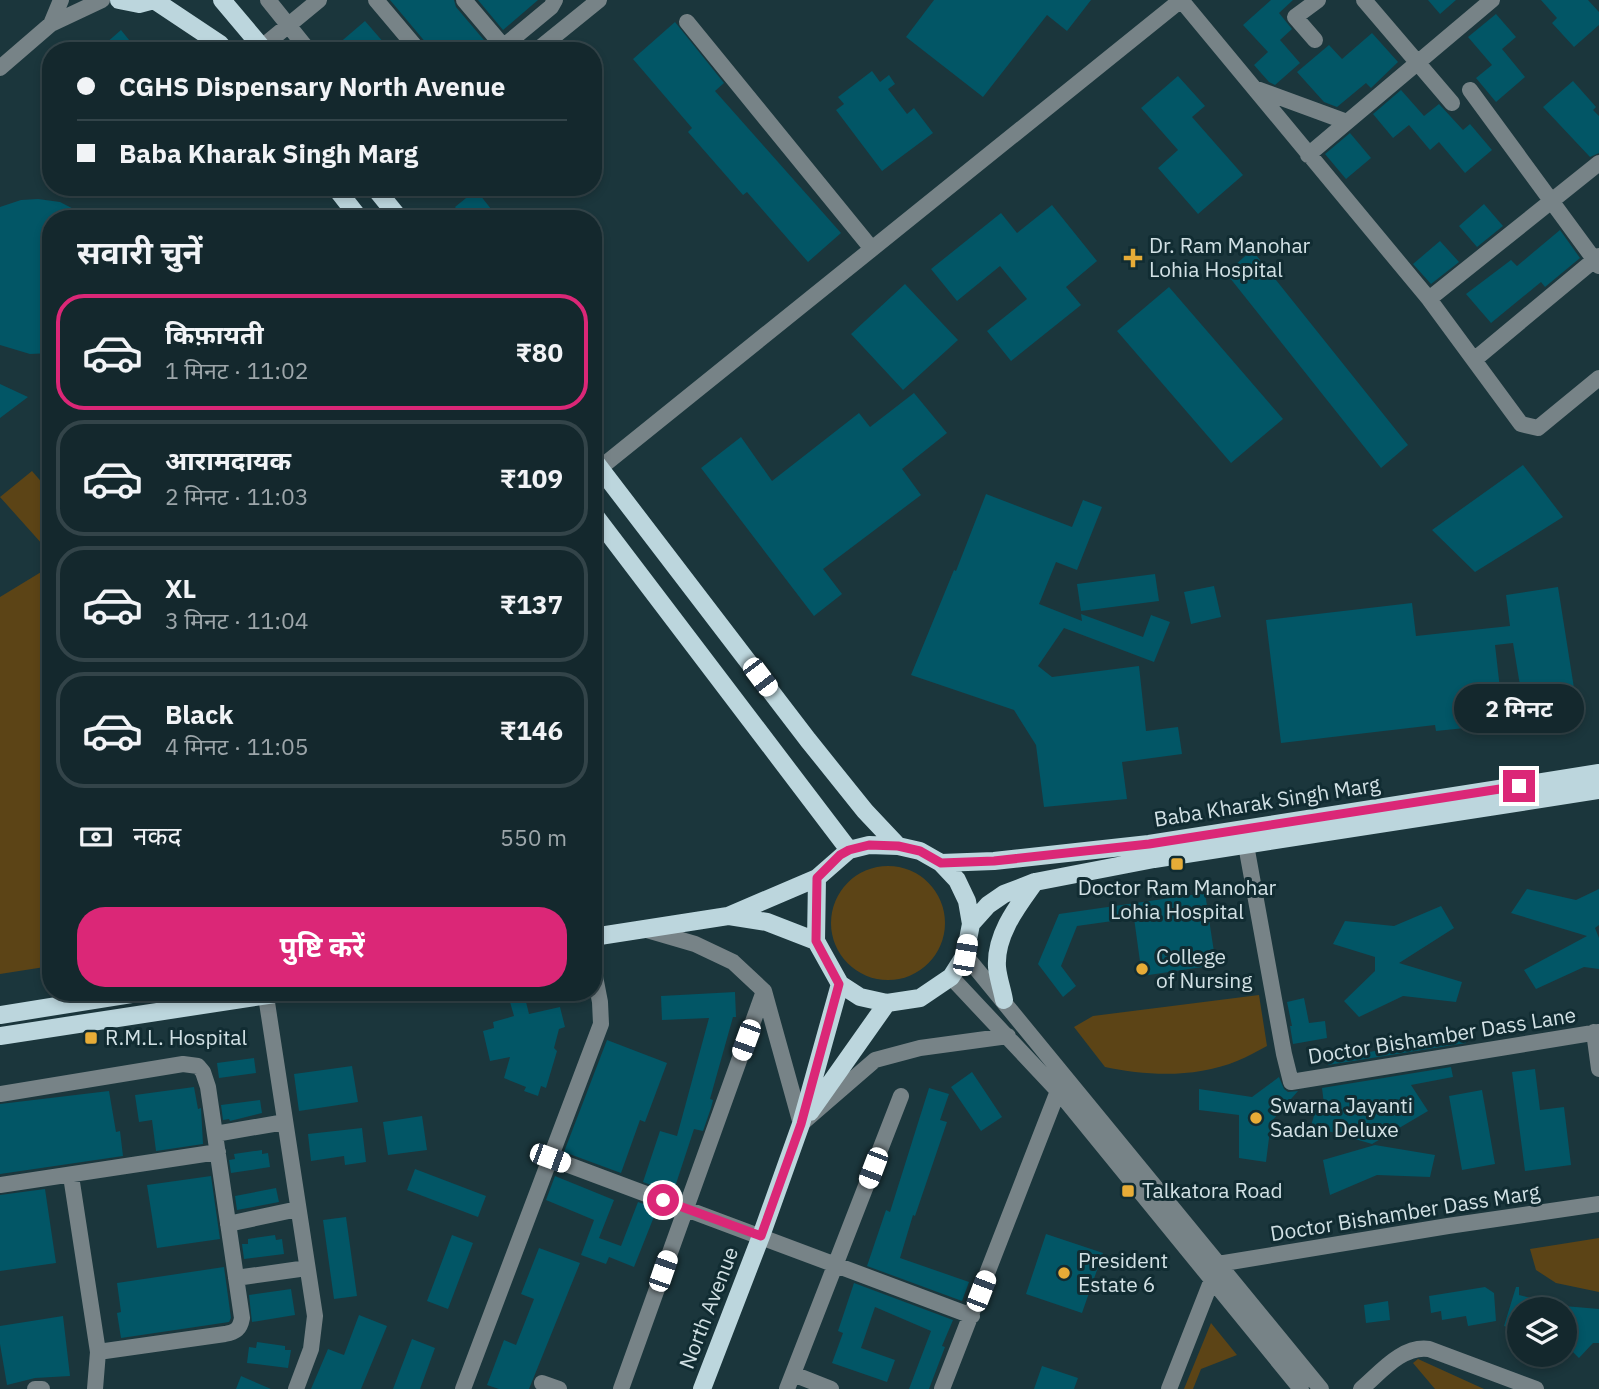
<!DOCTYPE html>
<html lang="hi">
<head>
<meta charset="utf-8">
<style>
  body { margin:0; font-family:"IBM Plex Sans","Noto Sans Devanagari",sans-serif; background:#1d3035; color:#f1f3f6; height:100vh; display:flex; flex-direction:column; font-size:26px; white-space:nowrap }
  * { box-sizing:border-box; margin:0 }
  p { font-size:23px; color:#9da6aa }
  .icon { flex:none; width:38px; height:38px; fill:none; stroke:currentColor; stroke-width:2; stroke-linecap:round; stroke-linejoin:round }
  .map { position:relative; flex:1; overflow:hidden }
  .panel { position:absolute; left:42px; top:210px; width:560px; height:791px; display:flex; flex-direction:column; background:#14282d; border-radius:28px; box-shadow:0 4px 10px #0003,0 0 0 2px #334449 }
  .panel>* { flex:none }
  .banner { position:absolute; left:42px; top:42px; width:560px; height:154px; border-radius:28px; box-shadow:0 4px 10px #0003,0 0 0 2px #334449; display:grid; align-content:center; height:154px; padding:0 35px; background:#14282d }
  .buttons { position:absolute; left:1507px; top:1297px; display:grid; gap:14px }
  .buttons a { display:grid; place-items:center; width:70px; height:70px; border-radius:50%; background:#14282d; box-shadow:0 4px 10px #0003,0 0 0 2px #334449; font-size:35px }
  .end { position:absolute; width:32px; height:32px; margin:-16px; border:9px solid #db2777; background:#fff; box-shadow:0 0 0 4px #fff }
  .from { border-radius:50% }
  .bubble { position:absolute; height:49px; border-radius:24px; background:#14282d; box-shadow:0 4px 10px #0003,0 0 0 2px #334449; font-size:23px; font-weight:700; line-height:49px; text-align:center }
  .car { position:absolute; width:21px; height:42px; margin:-21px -10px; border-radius:9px; box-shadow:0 0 5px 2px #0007; background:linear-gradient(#fff 24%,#345 0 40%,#fff 0 76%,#345 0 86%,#fff 0) }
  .banner b { display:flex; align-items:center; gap:24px; height:66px; font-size:26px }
  .banner b+b { border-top:2px solid #334449 }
  .banner i { width:18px; height:18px; background:#f1f3f6 }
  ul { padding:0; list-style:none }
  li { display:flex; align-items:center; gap:21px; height:116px; margin:0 14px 10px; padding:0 21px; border:4px solid #334449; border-radius:28px }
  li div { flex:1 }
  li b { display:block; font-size:26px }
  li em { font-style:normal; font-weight:700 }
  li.current { border-color:#db2777 }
  li>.icon { width:63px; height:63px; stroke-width:1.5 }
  h2 { padding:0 35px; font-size:32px; line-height:84px }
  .pay { display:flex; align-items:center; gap:18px; height:77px; padding:0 35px; font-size:26px }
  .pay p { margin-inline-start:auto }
  .button { display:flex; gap:14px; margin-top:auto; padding:14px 35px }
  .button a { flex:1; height:80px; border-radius:28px; background:#db2777; color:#fff; font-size:28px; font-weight:700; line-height:80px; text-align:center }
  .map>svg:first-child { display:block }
</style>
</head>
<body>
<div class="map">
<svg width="1599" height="1389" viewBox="0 0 1599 1389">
  <rect width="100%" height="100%" fill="#1b363c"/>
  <path fill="#5c4416" d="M32 471 51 493V554L0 497Z
    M51 566V966L0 974V597Z
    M831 923a57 57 0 1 1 114 0a57 57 0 1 1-114 0Z
    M1259 995 1267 1046C1257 1051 1247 1057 1237 1061 1196 1078 1147 1076 1105 1067L1074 1027 1093 1016Z
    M1599 1238V1292L1556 1283 1536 1270 1530 1249Z
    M1211 1323 1237 1355 1201 1369 1193 1389H1184Z
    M1418 1359 1484 1389H1435L1413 1363Z"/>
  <path fill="#025666" d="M390 0H454L456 7 489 46 488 49 486 51H429L427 44Z
    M478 0H538L503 30Z
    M934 0H1091L1067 31 1047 15 983 97 906 37Z
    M1271 0H1293L1279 13 1292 29 1280 40 1300 63 1275 85 1269 82 1254 65 1268 52 1243 25Z
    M1428 0H1456L1440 14Z
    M1541 0H1588L1599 12V25L1574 47 1552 23 1557 18Z
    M1496 14 1516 37 1502 49 1525 77 1496 102 1476 78 1492 65 1468 37Z
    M365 21 391 51H330Z
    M675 22 724 83 715 91 841 233 808 262 747 192 743 195 688 132 692 128 633 59Z
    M121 30 138 51H97Z
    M1372 33 1398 62 1371 88 1366 83 1337 107 1324 102 1297 72 1329 45 1342 59Z
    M872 71 880 82 889 75 895 84 888 89 907 114 914 108 933 133 882 171 836 110 844 104 838 97Z
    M1178 76 1205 106 1192 117 1243 175 1198 214 1158 168 1178 150 1141 108Z
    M1573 81 1596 107 1593 110 1599 116V153L1590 157 1543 107Z
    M1401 90 1424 116 1439 104 1463 130 1470 124 1492 150 1465 173 1439 142 1430 150 1409 125 1393 138 1373 114Z
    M1350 133 1371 158 1346 179 1325 154Z
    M476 190 499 219H464L455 207Z
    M38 199 60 202 93 219H51V353L30 354 0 345V207L21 200Z
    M1484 204 1503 226 1477 247 1459 226Z
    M1052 205 1097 261 1066 287 1081 305 1011 361 987 331 1027 299 1000 266 957 301 931 269 1001 213 1017 233Z
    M1560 230 1580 258 1545 287 1541 282 1491 323 1466 294 1511 260 1517 266Z
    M1440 241 1459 262 1431 284 1413 264Z
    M1252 250 1408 445 1381 468 1226 273Z
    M905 284 958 340 903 390 851 334Z
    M1169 287 1283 419 1231 463 1117 331Z
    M0 384 28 397 0 418Z
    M914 393 947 433 902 469 921 495 823 569 842 594 814 616 701 468 741 437 772 481 859 413 870 427Z
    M1523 465 1563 517 1475 572 1432 530Z
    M986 494 1072 527 1083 500 1102 507 1077 570 1056 562 1039 604 1082 621 1081 614 1143 637 1151 615 1170 622 1154 662 1064 628 1038 666 1052 677 1139 666 1146 731 1178 727 1182 754 1122 762 1127 799 1044 807 1036 745 1014 710 911 675 954 570 956 571Z
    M1155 574 1159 601 1081 611 1077 584Z
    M1214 586 1221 617 1191 624 1184 592Z
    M1558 587 1577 707 1525 716 1513 643 1495 645 1504 724 1436 731 1435 725 1281 743 1266 620 1412 603 1416 636 1510 626 1506 595Z
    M1527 889 1576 900 1599 889V925L1595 928 1599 938V969L1584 967 1536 989 1524 970 1587 936 1511 913Z
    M1205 893 1216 965 1142 976 1134 918 1077 926 1061 966 1076 986 1063 997 1038 964 1059 914Z
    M1441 906 1454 928 1399 963 1462 982 1456 1002 1403 996 1359 1017 1344 1001 1375 971V957L1333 944 1345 921 1394 926Z
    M735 992 736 1017H733L710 1099 713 1100 711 1108 703 1131 694 1129 673 1193 643 1182 660 1131 677 1136 709 1018 662 1020 661 996Z
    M525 998 529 1014 560 1007 565 1027 559 1029 554 1048 557 1051 546 1088 541 1086 538 1096 524 1091 526 1087 504 1078 510 1057 490 1061 483 1031 494 1028 493 1022 514 1016 510 1002Z
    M1304 998 1309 1023 1325 1021 1327 1038 1293 1044 1290 1026H1292L1287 1002Z
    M1465 1035 1466 1043 1328 1065 1330 1059Z
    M607 1040 667 1063 645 1122 640 1120 621 1173 564 1152Z
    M254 1058 256 1073 219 1078 217 1063Z
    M352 1066 358 1102 299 1111 294 1074Z
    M1451 1067 1453 1077 1411 1085 1428 1111 1372 1144 1311 1126 1317 1105 1325 1112 1322 1088Z
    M1535 1069 1540 1110 1564 1107 1571 1165 1525 1171 1512 1072Z
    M972 1072 1002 1117 981 1131 951 1087Z
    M1279 1077 1284 1089 1288 1092 1298 1091 1271 1122 1266 1162 1239 1158V1115L1199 1110V1089L1252 1097Z
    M194 1087 198 1109 201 1108 203 1144 156 1151 152 1120 139 1122 135 1095Z
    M929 1088 949 1094 940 1120 947 1122 915 1216 913 1215 900 1258 969 1282 962 1301 867 1266 886 1210 890 1212Z
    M1482 1090 1495 1164 1462 1170 1449 1096Z
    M109 1091 116 1132 120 1131 123 1156 0 1174V1104Z
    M260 1100 262 1113 230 1121 229 1119 223 1120 221 1105Z
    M422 1116 427 1150 388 1155 383 1122Z
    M362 1128 366 1162 345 1165 344 1156 311 1161 308 1134Z
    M1375 1145 1435 1155 1430 1177 1377 1175 1330 1195 1323 1160Z
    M262 1150V1154L268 1153 270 1167 231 1173 229 1160 235 1159 234 1154Z
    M415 1169 486 1196 478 1217 407 1190Z
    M211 1176 220 1239 157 1248 147 1185Z
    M555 1176 614 1200 599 1238 621 1246 638 1202 657 1209 634 1267 609 1257 606 1264 581 1255 594 1220 546 1200Z
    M276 1188 279 1202 237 1210 235 1196Z
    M45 1189 56 1263 0 1271V1195Z
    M346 1217 357 1296 334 1299 323 1220Z
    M1046 1234 1103 1253 1082 1313 1026 1294Z
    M275 1235 276 1240 282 1239 284 1254 244 1259 242 1244H248V1239Z
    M452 1235 473 1243 448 1309 427 1301Z
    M539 1248 580 1263 529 1389H499L487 1385 504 1340 516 1345 534 1299 521 1294Z
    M224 1267 231 1318 229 1322 121 1338 117 1313 121 1312 117 1283Z
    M854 1283 953 1320 942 1346 945 1347 929 1389H909L931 1331 875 1307 861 1348 895 1360 887 1382 832 1363 843 1333 838 1331Z
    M1485 1287 1494 1293 1496 1321 1468 1326 1466 1316 1442 1320 1441 1311 1431 1313 1429 1296Z
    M1516 1287H1519V1295L1557 1305 1556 1309H1519V1331L1504 1326Z
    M291 1289 295 1315 252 1322 249 1295Z
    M1388 1301 1390 1320 1366 1323 1364 1305Z
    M1564 1306 1599 1309V1343H1593L1579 1358 1564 1343Z
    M359 1315 387 1326 361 1389H311L328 1349 344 1355Z
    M63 1316 70 1376 35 1378 7 1385 0 1344V1326Z
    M412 1339 435 1348 420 1389H393Z
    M257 1342 285 1346V1350H291L288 1368 247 1363 249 1347 256 1348Z
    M1042 1366 1078 1378 1074 1389H1034Z
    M241 1376 271 1389H236Z"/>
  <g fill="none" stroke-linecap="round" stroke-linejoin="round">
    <path stroke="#778387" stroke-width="16" d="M61 0 51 24 102 0
      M268 0 309 51
      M376 0 419 51
      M464 0 503 46
      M1181 0 1429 299 1521 424 1538 428 1599 378
      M1364 0 1452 103
      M687 22 872 249
      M1315 40 1295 17 1318 0
      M262 47 319 0
      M498 51 551 7 555 0
      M536 51 599 0
      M0 68 51 24
      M1254 88 1347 122
      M1470 90 1599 266
      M1308 155 1492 0
      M1429 299 1599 163
      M1474 360 1599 256
      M600 468 1181 0
      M1246 845 1284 1054 1291 1082 1599 1032
      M647 930 695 944 733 962 764 991 801 1124 875 1060 920 1048 1008 1036
      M965 955 1321 1389
      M951 977 1058 1091 1301 1389
      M266 996 315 1316 311 1349 296 1389
      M1594 1032 1599 1069
      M0 1094 183 1064 198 1066 203 1072 208 1087 242 1318C240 1329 236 1332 225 1334L98 1352
      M215 1134 285 1122
      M550 1158 972 1316
      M71 1176 98 1352 95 1389
      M0 1185 218 1152
      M228 1224 298 1209
      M236 1278 307 1268
      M793 1374 831 1389
      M542 1383 559 1389
      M35 1389H42
      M463 1389 601 1024 600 1002 593 966
      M621 1389 764 991
      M787 1389 901 1096
      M942 1389 1058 1091
      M1169 1389 1218 1264 1448 1226 1599 1204
      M1361 1389C1380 1373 1402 1345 1429 1349L1536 1389"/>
    <path stroke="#bcd6dd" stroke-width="18" d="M119 0 139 4 154 0
      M154 0 220 44 226 51
      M222 0 265 51
      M335 187 360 219
      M374 187 400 219
      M593 459 808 740 865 811 898 846
      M593 513 849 850
      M941 863 994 861 1149 844 1599 773
      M729 916 767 922 816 941
      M971 924 988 905 1004 894 1035 882 1154 859 1599 790
      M593 937 728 916 817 878 849 850 869 845 898 846 920 851 941 863 957 880 967 901 971 924 965 955 951 977 920 998 887 1003 860 997 840 984 816 941 817 878
      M1004 1000C1002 989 998 978 997 967 995 935 1017 907 1035 882
      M0 1015 144 992
      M0 1036 288 992
      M810 1112 887 1003
      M702 1389 761 1236 801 1124 840 984"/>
  </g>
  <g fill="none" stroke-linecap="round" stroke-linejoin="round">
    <path stroke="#db2777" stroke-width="9" d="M663 1200 761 1236 801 1124 839 984 816 941 817 878 840 855 849 850 869 845 898 846 920 851 941 863 994 861 1149 844 1519 786"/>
  </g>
  <g fill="#e7ac37" stroke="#112c32" stroke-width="2.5">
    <path d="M1129.5 247.5h7v7h7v7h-7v7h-7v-7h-7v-7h7z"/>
    <rect x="1170" y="857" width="14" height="14" rx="3.5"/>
    <circle cx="1142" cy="969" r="7"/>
    <rect x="84" y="1031" width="14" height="14" rx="3.5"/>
    <circle cx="1256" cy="1118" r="7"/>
    <rect x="1121" y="1184" width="14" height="14" rx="3.5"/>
    <circle cx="1064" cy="1273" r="7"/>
  </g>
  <g text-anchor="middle" stroke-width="6" stroke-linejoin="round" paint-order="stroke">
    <g font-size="21" fill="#d2e1e5" stroke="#112c32" text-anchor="start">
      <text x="1149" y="253">Dr. Ram Manohar<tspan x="1149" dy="24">Lohia Hospital</tspan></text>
      <text x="1177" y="895" text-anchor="middle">Doctor Ram Manohar<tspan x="1177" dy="24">Lohia Hospital</tspan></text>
      <text x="1156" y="964">College<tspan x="1156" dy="24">of Nursing</tspan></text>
      <text x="105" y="1045">R.M.L. Hospital</text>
      <text x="1270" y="1113">Swarna Jayanti<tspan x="1270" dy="24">Sadan Deluxe</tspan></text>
      <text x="1142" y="1198">Talkatora Road</text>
      <text x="1078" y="1268">President<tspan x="1078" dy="24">Estate 6</tspan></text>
    </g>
    <g font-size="21" fill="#d2e1e5" stroke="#112c32">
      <text transform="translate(1267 802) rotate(-9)" y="7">Baba Kharak Singh Marg</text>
      <text transform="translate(1442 1036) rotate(-9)" y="7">Doctor Bishamber Dass Lane</text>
      <text transform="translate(1405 1213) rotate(-9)" y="7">Doctor Bishamber Dass Marg</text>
      <text transform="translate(709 1308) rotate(-69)" y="7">North Avenue</text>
    </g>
  </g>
</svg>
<div class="buttons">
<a><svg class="icon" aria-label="layers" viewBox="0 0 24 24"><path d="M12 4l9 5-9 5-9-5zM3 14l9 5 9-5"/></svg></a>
</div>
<i class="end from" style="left:663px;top:1200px"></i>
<i class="end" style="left:1519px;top:786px"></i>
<div class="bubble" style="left:1454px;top:684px;width:130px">2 मिनट</div>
<i class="car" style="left:760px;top:677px;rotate:143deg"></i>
<i class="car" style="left:965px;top:955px;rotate:10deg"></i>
<i class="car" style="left:746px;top:1040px;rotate:200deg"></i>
<i class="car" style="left:550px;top:1158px;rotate:110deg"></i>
<i class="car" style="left:873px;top:1168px;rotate:201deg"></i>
<i class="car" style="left:663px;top:1271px;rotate:19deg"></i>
<i class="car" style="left:981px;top:1291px;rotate:21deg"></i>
<div class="banner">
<b><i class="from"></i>CGHS Dispensary North Avenue</b>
<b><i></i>Baba Kharak Singh Marg</b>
</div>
<section class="panel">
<h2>सवारी चुनें</h2>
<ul>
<li class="current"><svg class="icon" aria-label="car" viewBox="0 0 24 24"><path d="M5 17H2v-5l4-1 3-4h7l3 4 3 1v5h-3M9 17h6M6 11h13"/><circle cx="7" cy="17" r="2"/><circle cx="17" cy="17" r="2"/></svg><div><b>किफ़ायती</b><p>1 मिनट · 11:02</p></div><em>₹80</em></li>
<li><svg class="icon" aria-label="car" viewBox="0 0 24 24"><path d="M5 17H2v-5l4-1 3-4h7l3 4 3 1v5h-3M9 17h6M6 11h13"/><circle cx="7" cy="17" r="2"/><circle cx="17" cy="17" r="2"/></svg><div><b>आरामदायक</b><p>2 मिनट · 11:03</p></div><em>₹109</em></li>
<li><svg class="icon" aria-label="car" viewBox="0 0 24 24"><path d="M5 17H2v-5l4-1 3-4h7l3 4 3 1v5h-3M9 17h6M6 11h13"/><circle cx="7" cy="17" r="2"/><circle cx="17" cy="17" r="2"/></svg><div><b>XL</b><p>3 मिनट · 11:04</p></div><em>₹137</em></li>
<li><svg class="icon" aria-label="car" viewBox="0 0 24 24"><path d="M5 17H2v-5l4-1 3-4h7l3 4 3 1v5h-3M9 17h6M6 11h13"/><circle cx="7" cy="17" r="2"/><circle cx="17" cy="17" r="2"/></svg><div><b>Black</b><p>4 मिनट · 11:05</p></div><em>₹146</em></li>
</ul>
<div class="pay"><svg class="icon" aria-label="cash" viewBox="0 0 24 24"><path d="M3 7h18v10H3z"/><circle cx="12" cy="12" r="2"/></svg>नकद<p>550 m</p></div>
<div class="button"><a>पुष्टि करें</a></div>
</section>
</div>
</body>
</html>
